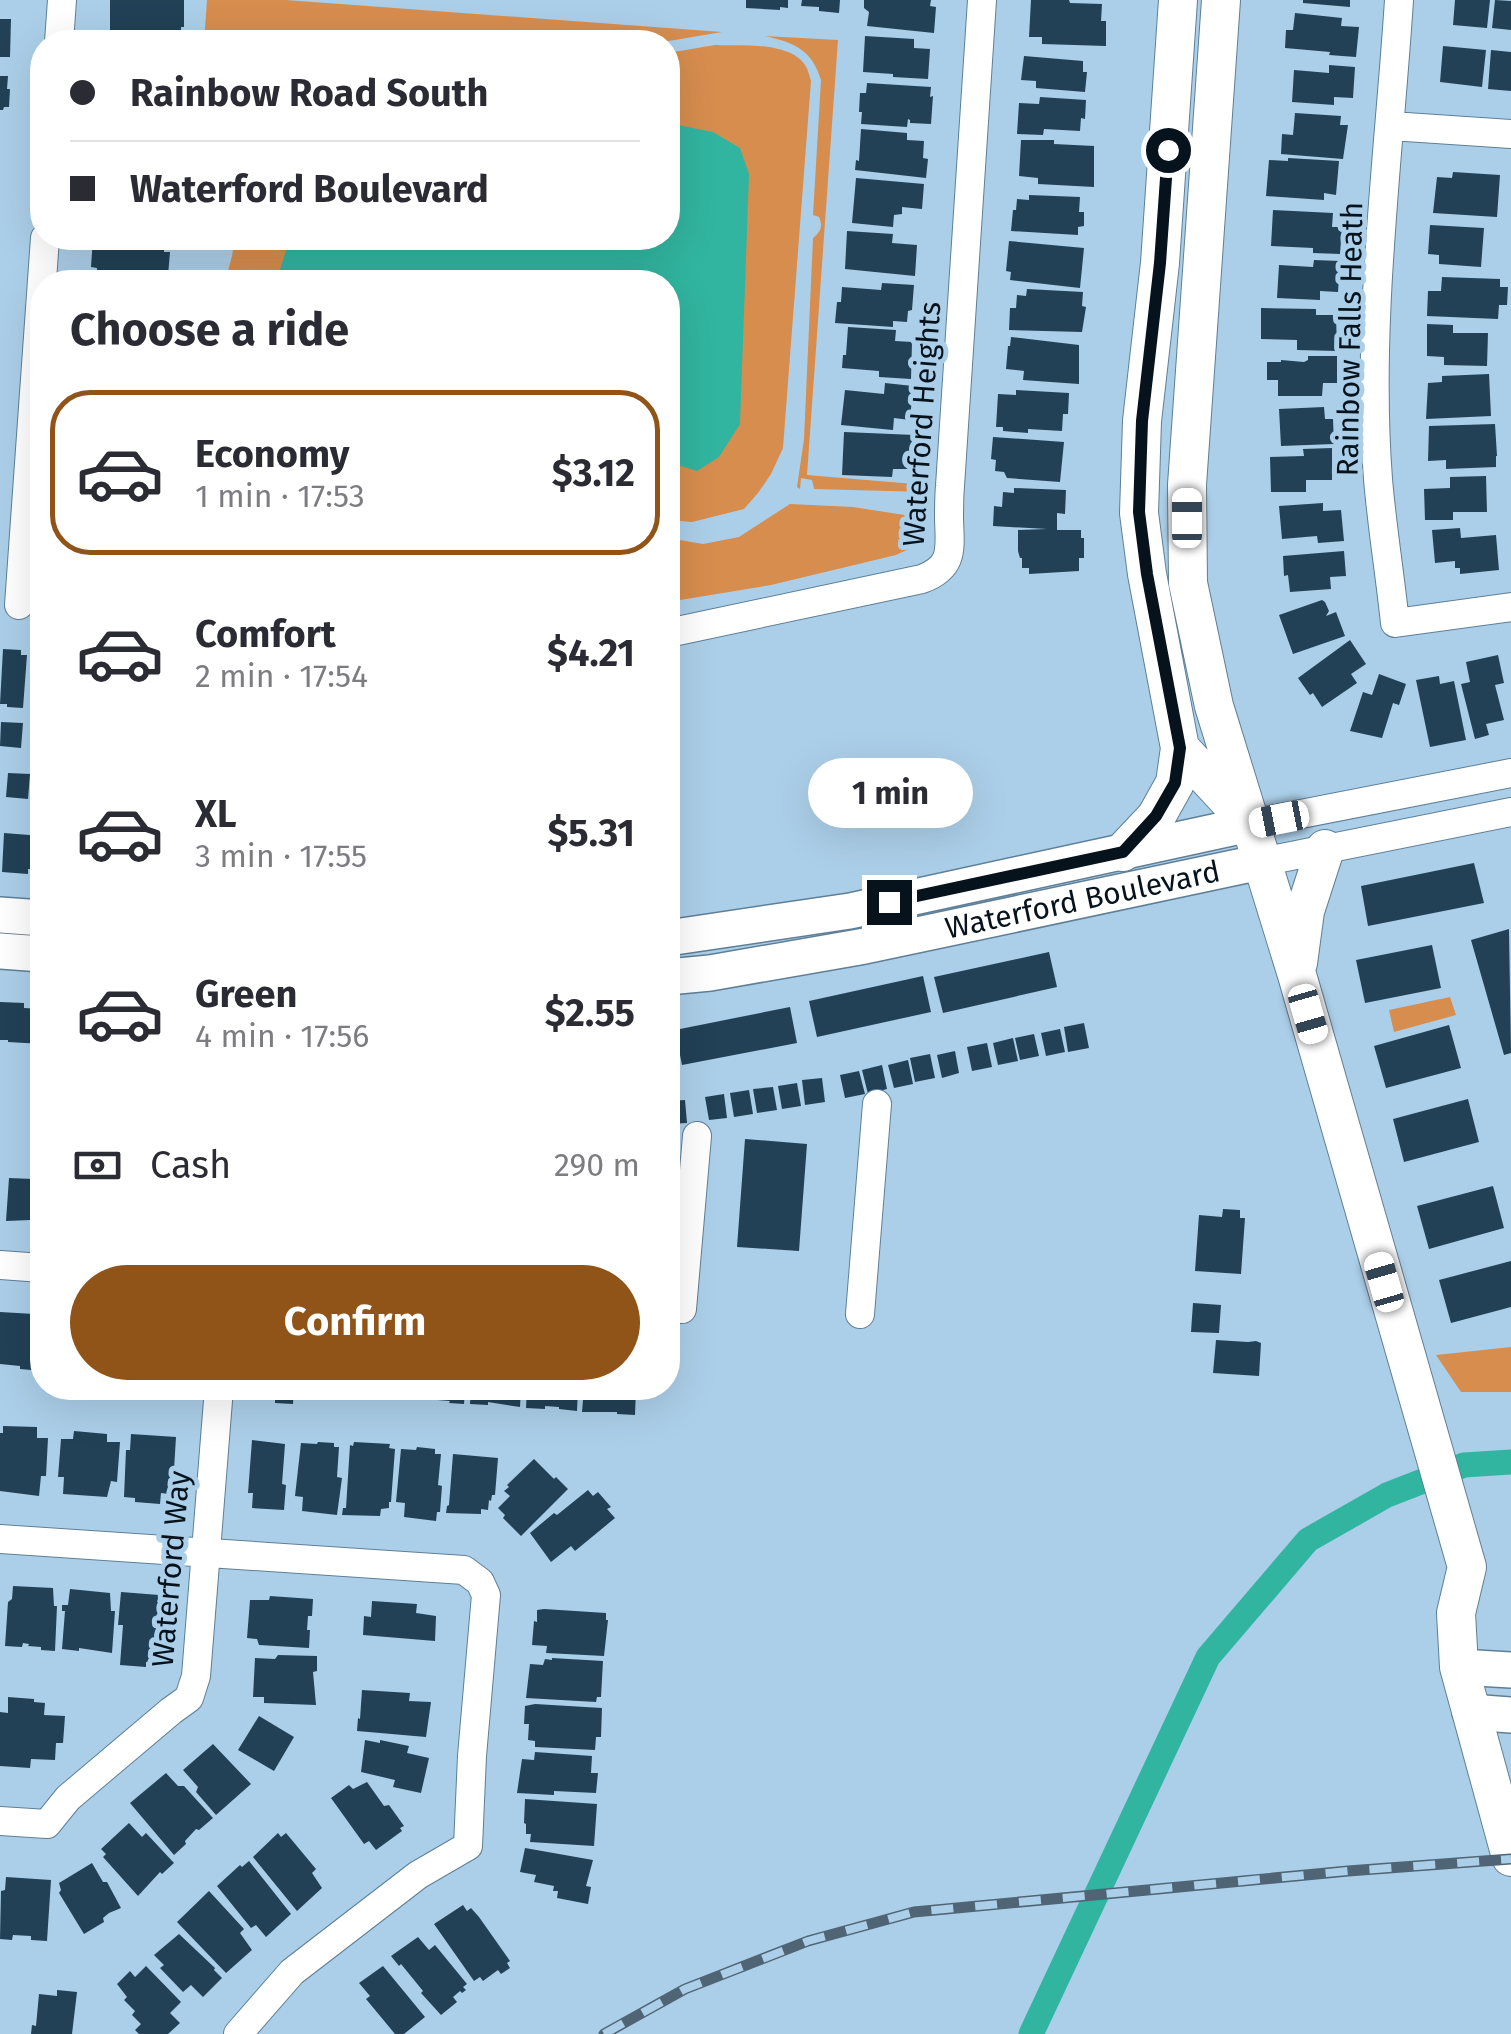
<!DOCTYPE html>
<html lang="en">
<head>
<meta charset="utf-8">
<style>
  body { margin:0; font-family:"Fira Sans",sans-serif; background:#f7f7f7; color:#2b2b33; height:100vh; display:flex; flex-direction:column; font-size:38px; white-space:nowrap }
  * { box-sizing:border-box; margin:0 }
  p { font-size:32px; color:#7c7c81 }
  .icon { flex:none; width:55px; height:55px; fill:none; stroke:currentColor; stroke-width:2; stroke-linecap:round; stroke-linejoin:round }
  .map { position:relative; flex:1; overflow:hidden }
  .sheet { position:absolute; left:30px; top:270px; width:650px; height:1130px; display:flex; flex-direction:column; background:#fff; border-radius:40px; box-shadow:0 10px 40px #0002 }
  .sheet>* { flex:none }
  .hud { position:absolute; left:30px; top:30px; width:650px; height:220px; border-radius:40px; box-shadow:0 10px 40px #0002; display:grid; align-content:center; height:220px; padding:0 40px; background:#fff }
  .end { position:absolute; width:45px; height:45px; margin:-22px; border:12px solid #07131c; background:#fff; box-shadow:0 0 0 5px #fff }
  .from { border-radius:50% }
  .bubble { position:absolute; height:70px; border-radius:35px; background:#fff; box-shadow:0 10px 40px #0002; font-size:32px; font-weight:700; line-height:70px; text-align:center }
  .car { position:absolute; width:30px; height:60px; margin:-30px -15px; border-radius:12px; box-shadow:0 0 8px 2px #0007; background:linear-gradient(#fff 24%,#345 0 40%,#fff 0 76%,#345 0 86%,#fff 0) }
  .hud b { display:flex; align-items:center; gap:35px; height:95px; font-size:38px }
  .hud b+b { border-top:2px solid #e1e1e2 }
  .hud i { width:25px; height:25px; background:#2b2b33 }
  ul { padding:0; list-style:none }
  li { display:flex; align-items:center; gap:30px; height:165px; margin:0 20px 15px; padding:0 20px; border:5px solid transparent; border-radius:40px }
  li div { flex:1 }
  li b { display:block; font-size:38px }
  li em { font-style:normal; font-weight:700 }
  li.selected { border-color:#915418 }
  li>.icon { width:90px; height:90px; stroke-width:1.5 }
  h2 { padding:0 40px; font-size:45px; line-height:120px }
  .pay { display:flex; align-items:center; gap:25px; height:110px; padding:0 40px; font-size:38px }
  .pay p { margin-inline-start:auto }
  .button { display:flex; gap:20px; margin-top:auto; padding:20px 40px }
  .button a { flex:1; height:115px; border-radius:60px; background:#915418; color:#fff; font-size:40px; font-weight:700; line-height:115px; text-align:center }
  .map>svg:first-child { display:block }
</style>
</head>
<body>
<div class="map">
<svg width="1511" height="2034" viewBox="0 0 1511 2034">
  <rect width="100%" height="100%" fill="#accfe9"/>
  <path fill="#d78d4e" d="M207 0H286L722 32 663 42H492L482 38 471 42H204Z
    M765 36 838 40 807 475 926 485V492L814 489 812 480 801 478 800 489 797 487 804 439 813 238C821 232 823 226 819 217L813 215 821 80C812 50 795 43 765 36Z
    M715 45C739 46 790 41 805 65 808 69 809 75 811 81L783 448 771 474 758 493 744 509 692 522 668 520V282H225L232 256 235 238H668V53Z
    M790 504 853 507 911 516 915 537 909 549 896 555 771 585 668 602V538L703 544 739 537Z
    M1450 997 1456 1015 1394 1032 1389 1010Z
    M1511 1347V1392H1461L1436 1355Z"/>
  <path fill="#31b5a0" d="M668 123 713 132 740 148 749 174 740 424 719 457 697 471 668 462V282H276L290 238H668Z"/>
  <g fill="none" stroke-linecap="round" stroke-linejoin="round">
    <path stroke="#31b5a0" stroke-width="25" d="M1031 2034 1208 1657 1308 1540 1387 1495 1464 1465 1511 1462"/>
  </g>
  <path fill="#224156" d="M110 0H184V27H181V34L110 32Z
    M746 0H788V8L780 7V10L746 8Z
    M802 0H840L839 13 819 11V7L801 6Z
    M864 0H931L930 6 936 7 934 33 867 26 869 12 864 8Z
    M1031 0H1069L1070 3 1102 4 1101 21H1106V46L1042 44V37H1029Z
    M1303 0H1350V7L1303 3Z
    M1455 0H1490L1487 28 1453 25Z
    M1495 0 1511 1V30L1492 28Z
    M1295 13 1342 18 1341 26 1359 27 1356 57 1329 55 1330 52 1285 48 1286 30H1293Z
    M0 19H11L10 57H0Z
    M865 36 914 39V48L930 49 928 79 893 77V74L863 72Z
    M1443 46 1486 50 1482 87 1440 82Z
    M1491 50 1511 52V91L1488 89Z
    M1024 56 1083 61V72H1087L1085 92 1036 88V81L1021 80Z
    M1329 65 1355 67 1353 98 1334 97V105L1292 102 1294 70 1329 73Z
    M0 76H8L7 89H10L9 107H4L3 110H0Z
    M867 83 931 87 930 97 933 96 931 124 910 123V120L908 119 907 127 861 124 862 112H859L860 93H866Z
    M1040 97 1086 100 1085 119 1081 118 1080 131 1044 129 1043 135 1017 134 1019 103 1039 104Z
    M1295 113 1341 116 1340 125H1348L1343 159 1281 154 1282 134 1293 135Z
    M861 129 907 133V140L924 141 923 158 928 159 926 178 855 170 856 160 859 161Z
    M1021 140H1054V144L1094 146V187L1038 184V178L1019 176Z
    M1288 158 1339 161 1336 195 1324 193V200L1266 196 1269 160 1288 161Z
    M1453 172 1500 175 1497 217 1433 213 1437 177 1452 178Z
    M856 178 924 184 922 209 902 207V214L894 215 893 227 852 223Z
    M1029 195 1080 197 1079 212H1084V226L1078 227V235L1011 231 1013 210H1016L1017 199 1029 200Z
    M1273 210 1333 213 1332 227H1342L1340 254 1313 253V248L1271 246Z
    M1430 225 1484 228 1481 267 1439 264V255L1428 254Z
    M847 231 893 234 892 243 917 245 915 276 845 269Z
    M93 238 123 239V246L164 248V252H170L168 276 163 275V282H96L97 268 91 267Z
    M1009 241 1084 248 1080 288 1010 280 1011 272 1006 271Z
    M1314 260 1340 261 1338 292 1320 291V300L1277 298 1279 265 1313 267Z
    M1442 277 1500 279V287H1508L1507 305H1499L1498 319 1427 316 1428 291H1441Z
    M882 283 914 285 912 310 908 311 907 322 893 321V327L835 323 837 302H841L842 287 881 290Z
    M1027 289 1083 292 1082 306 1086 307 1082 332 1009 330 1010 308H1016L1017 295 1026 296Z
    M1261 308 1316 309V315H1336L1337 351 1297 350V340L1261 339Z
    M1427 324 1453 325V333H1488L1487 366 1444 365V357L1427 356Z
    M848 327 896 330 895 341 912 342 911 379 879 377V371L842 368 843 355H846Z
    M1011 337 1079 345V384L1023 380 1024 371 1006 369 1008 346H1010Z
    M1308 356H1337V383H1323L1322 396H1278V380H1267V362H1281V360L1304 362 1308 360Z
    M1489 374 1491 416 1426 419 1428 383 1442 382V376Z
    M885 383 913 386 910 420 894 418 893 430 841 425 845 390 884 394Z
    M1016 390 1069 393 1068 414H1063L1062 431 1028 429V433L1003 431V427H996L998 394 1016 395Z
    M1324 407 1325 419H1333L1334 444 1281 446 1279 409Z
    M1495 424 1497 456H1496V467L1446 469V460L1428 461 1429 426Z
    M844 432 915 435 913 469H893L892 477 842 475Z
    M993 437 1064 442 1060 482 1007 478 1004 472 995 471 996 460 991 459Z
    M1332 448V480H1306V492H1271L1270 457 1304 456 1303 449Z
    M1486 476 1487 512H1453V520H1425L1424 489 1450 488V477Z
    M1014 488 1066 490 1065 514 1057 513V530H1081V538H1084V558H1079V571L1029 574V568H1022V558H1020L1018 551V530L1047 529 993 526 994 506 1002 507 1003 492 1014 493Z
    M1323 503V511L1341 510 1344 541 1318 543 1317 536 1282 539 1279 506Z
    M1460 528 1461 538 1496 535 1499 570 1460 574V568H1455V561L1435 563 1432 530Z
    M1344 551 1346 576 1330 577 1331 589 1290 592 1288 575 1284 576 1283 556Z
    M1322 600 1325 602 1329 611 1326 616 1336 612 1345 636 1293 654 1279 615Z
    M1350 640 1366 664 1351 674 1357 683 1322 707 1313 693 1310 695 1298 678Z
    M3 649 21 650V655H27L23 708 7 707V704H0Z
    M33 655H42V706L30 705Z
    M1498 655 1504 683 1495 685 1504 720 1486 724 1489 735 1475 739 1461 684 1470 682 1466 662Z
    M1379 674 1406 684 1399 705 1393 703 1382 738 1350 731 1363 692 1372 695Z
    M1439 676 1440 684 1454 681 1466 740 1430 747 1416 680Z
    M1 722 23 723 21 748 0 746Z
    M8 773 30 774 28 799 6 797Z
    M4 833 42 836V870L28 869V874L2 872Z
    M1474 863 1484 903 1368 926 1361 886Z
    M1509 929 1511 1053 1504 1055 1471 940Z
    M1432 945 1441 988 1365 1003 1356 960Z
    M1049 952 1057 987 943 1013 934 977Z
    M923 976 931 1012 817 1037 809 1001Z
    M0 1002 24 1003V1008L42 1009V1044L8 1042V1040H0Z
    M790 1007 797 1043 682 1065 675 1030Z
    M1084 1023 1089 1048 1068 1052 1064 1027Z
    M1449 1025 1461 1068 1386 1088 1374 1046Z
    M1060 1029 1065 1052 1046 1056 1041 1033Z
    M1034 1034 1039 1056 1020 1060 1015 1038Z
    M1013 1038 1018 1061 998 1065 993 1043Z
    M987 1043 992 1067 972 1071 967 1047Z
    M955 1051 959 1073 942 1078 937 1055Z
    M930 1054 935 1078 915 1082 910 1058Z
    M908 1060 913 1084 894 1088 888 1065Z
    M882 1065 887 1089 868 1094 862 1070Z
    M859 1071 865 1094 845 1098 840 1075Z
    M822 1078 825 1102 805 1105 802 1080Z
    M797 1083 801 1106 782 1109 778 1086Z
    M773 1087 777 1110 757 1113 753 1089Z
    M749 1090 753 1114 734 1117 730 1093Z
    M724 1094 727 1118 709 1120 705 1097Z
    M1468 1099 1479 1142 1404 1162 1393 1119Z
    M685 1100 687 1123 668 1124V1101Z
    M745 1139 807 1144 799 1251 737 1247Z
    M9 1178 33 1179 30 1220 6 1221Z
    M1493 1186 1504 1228 1429 1249 1417 1206Z
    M1223 1209 1240 1210V1218H1245L1241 1274 1195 1271 1199 1215 1222 1217Z
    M1511 1261V1307L1451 1323 1439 1280Z
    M1193 1303 1221 1305 1219 1333 1191 1332Z
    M0 1312 34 1314V1335L42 1336V1371L20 1369V1366L0 1364Z
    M1216 1340 1248 1342 1256 1341 1261 1343 1259 1376 1213 1373Z
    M257 1388H294L293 1404 275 1403V1399L256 1398Z
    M356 1388H408V1398L390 1397V1395H355Z
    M415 1388H465L464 1404 449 1403 450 1401 437 1400V1398H415Z
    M471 1388H521L520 1407 488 1402V1405L470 1404Z
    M527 1388H578L577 1411 559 1409V1407L545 1406V1409L526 1408Z
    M584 1388H636L635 1415 617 1414V1412H582Z
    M3 1426 37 1427V1438H48L46 1476H41L39 1496 0 1491V1433H3Z
    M74 1431 107 1434V1442H120L117 1482 111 1481 107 1497 63 1494 64 1477H58L61 1439H73Z
    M131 1434 176 1437 173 1486H169V1494L161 1493 160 1504 135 1502V1498L124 1497 126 1450H130Z
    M252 1440 285 1444 282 1484 286 1485 284 1510 252 1508 253 1493H248Z
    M318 1442 334 1443V1447H339L337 1477 342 1478 337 1515 302 1511 303 1497 295 1496 301 1443 317 1444Z
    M354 1442 390 1444 389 1448 395 1449 391 1502H389V1508L381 1509 380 1516 342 1515 343 1508H346L350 1445 353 1446Z
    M417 1447 435 1449V1454H441L438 1485 442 1486 440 1512H437L436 1521 404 1517 405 1503 396 1502 401 1449 416 1450Z
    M453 1454 498 1458 495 1495H492L491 1501 489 1500 488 1510 481 1509V1514L446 1513 447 1506 449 1505Z
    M534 1459 554 1479 556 1477 568 1489 521 1536 503 1518 505 1515 498 1508 510 1496 504 1491 509 1487 507 1485Z
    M588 1490 593 1496 598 1492 611 1507 607 1509 615 1518 575 1551 571 1546 551 1562 530 1533 554 1513 557 1515Z
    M13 1586 53 1588 54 1606H57L55 1651 41 1650V1647L28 1646 29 1644 23 1643 22 1647 5 1646 8 1602 12 1599Z
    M70 1589 110 1593 111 1611H115L112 1653 79 1648V1651L62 1649 65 1611H62V1605H68Z
    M121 1592 159 1595 157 1602 160 1603 159 1613 164 1614 161 1663 146 1662V1667L120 1665 123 1625H118Z
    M270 1596 313 1599 312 1616H308L307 1630H310L309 1648 259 1645 257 1639 247 1638 250 1600H269Z
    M372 1601 417 1604 416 1613 436 1616 435 1641 363 1635 364 1616 371 1617Z
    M544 1609 606 1613V1620H608L604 1656 546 1653 547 1646 532 1645 534 1621 537 1622V1610Z
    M278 1655 317 1656V1671L313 1672 316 1705 264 1703V1697H253L255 1658 275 1659Z
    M552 1658 603 1661 601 1697H597L596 1702 526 1698 530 1664 543 1665 545 1659 552 1660Z
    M362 1690 410 1693 409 1701 431 1702 426 1737 357 1731 358 1718 360 1719Z
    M8 1697 34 1699V1702L45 1703 44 1715 65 1716 63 1743H56L55 1760 31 1759 30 1768 0 1766V1712L8 1713Z
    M535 1704 602 1708 601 1737H596L595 1750 535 1747V1741L528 1740 529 1724H524L525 1706Z
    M259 1716 294 1737 274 1771 238 1750Z
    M365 1740 380 1743V1740L409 1746 407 1753 429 1758 421 1793 393 1787 395 1780 361 1772Z
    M213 1744 251 1784 216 1815 196 1792 198 1787 183 1770Z
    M535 1752 592 1756 591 1773H598L596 1793 554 1791V1795L517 1793 522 1759 534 1760Z
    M166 1773 178 1786H184L213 1818 199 1830 196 1829 185 1841 186 1844 174 1855 130 1803Z
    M367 1782 384 1806 389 1805 404 1826 400 1828 402 1831 376 1850 369 1841 364 1844 331 1798 349 1785 353 1789Z
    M525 1799 597 1804 594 1846 530 1842 531 1834H526V1824L524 1823Z
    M129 1823 142 1837 146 1833 174 1863 162 1874 160 1872 138 1896 103 1857 106 1854 101 1849Z
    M278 1833 281 1837 286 1833 316 1869 312 1873 322 1888 297 1911 253 1857Z
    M525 1848 593 1860 586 1886 591 1887 588 1904 557 1898 558 1891H553L554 1886 534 1882 536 1875 520 1872Z
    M249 1861 291 1914 266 1937 256 1925 251 1928 217 1886 240 1865 242 1867Z
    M92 1863 103 1882H107L121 1908 109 1913 103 1918 104 1922 84 1934 59 1893 61 1890 59 1883Z
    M6 1877 51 1880 47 1941 31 1940V1936L13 1935 12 1940 0 1939 1 1891 5 1890Z
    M209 1891 244 1929 240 1933 252 1950 226 1973 177 1922Z
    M463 1905 467 1911 471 1908 479 1917 510 1961 507 1963 510 1968 501 1974 498 1970 483 1981 480 1977 474 1981 434 1924Z
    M179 1934 215 1968 214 1970 222 1978 203 1997 191 1985 183 1992 160 1968 164 1965 154 1955Z
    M418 1937 429 1950 435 1945 467 1984 463 1987 466 1990 462 1993 460 1991 453 1997 457 2002 441 2015 421 1993 423 1991 401 1964 399 1966 391 1956Z
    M146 1966 181 2002 170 2013 180 2023 168 2034H139L135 2030 141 2024 132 2015 135 2011 124 2000 127 1997 117 1984 130 1971 135 1977Z
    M383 1966 425 2017 404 2034H395L366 1999 370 1996 359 1983Z
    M57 1990 77 1992 72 2034H31L32 2025 36 2026 39 1994 57 1996Z"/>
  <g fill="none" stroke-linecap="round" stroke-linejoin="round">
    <g stroke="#5e7f96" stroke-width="30">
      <path id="minor" d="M1399 0C1389 156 1366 324 1378 479 1382 527 1390 575 1395 623L1511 607
        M59 42 62 0
        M1391 126 1511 134
        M19 605 45 238
        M668 633 922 579C954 567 950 549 949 519 949 508 949 497 950 486L982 0
        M1250 824 1511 773
        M1261 862 1511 812
        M0 1265 42 1268
        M668 1308 682 1309 697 1136
        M860 1314 877 1104
        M0 1539 464 1570 480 1582 486 1595 472 1756 468 1846 418 1875 292 1972 238 2034
        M0 1821 47 1824 68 1798 171 1711 189 1698 196 1676 219 1388"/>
    </g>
    <g stroke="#5e7f96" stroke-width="38">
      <g id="tertiary">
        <path d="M0 915 42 918"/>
        <path d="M668 938 850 911 1250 824"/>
        <path d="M0 951 42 954"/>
        <path id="s1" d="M668 977 710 973 865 946 1261 862"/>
        <path d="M1459 1667 1511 1670"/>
        <path d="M1470 1712 1511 1715"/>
      </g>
    </g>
    <g stroke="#5e7f96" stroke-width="40">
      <path id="secondary" d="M1178 0 1160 263 1142 421 1139 513 1147 574 1180 748 1242 815
        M1221 0 1187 485 1188 583 1214 706 1297 975 1467 1567 1456 1613 1459 1667 1511 1857
        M1123 852 1156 817 1175 783 1180 748
        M1298 963 1305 911 1325 849"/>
    </g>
    <use href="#minor" stroke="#fff" stroke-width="28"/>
    <use href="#tertiary" stroke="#fff" stroke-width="35"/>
    <use href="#secondary" stroke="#fff" stroke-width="38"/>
    <g stroke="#4f6575" stroke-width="11">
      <path id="rail" d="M604 2034 685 1989 808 1941 914 1912 1348 1871 1511 1859"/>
    </g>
    <use href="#rail" stroke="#accfe9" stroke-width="8" stroke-dasharray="22" stroke-linecap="butt"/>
  </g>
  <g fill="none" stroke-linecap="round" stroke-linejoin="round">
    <path stroke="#07131c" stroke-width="12" d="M889 902 1123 852 1156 816 1175 783 1180 748 1147 574 1139 512 1142 421 1160 263 1168 150"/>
  </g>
  <g text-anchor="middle" stroke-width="10" stroke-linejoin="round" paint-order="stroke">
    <g font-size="30" fill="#07131c" stroke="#accfe9">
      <text transform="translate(1350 339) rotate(-89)" y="10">Rainbow Falls Heath</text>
      <text transform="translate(922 424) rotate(-86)" y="10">Waterford Heights</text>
      <text dy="10" stroke="none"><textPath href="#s1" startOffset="422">Waterford Boulevard</textPath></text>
      <text transform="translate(171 1569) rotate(-85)" y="10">Waterford Way</text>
    </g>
  </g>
</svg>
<i class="end from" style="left:1168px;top:150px"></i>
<i class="end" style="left:889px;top:902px"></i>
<div class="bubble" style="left:808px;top:758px;width:165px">1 min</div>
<i class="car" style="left:1187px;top:518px;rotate:0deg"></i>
<i class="car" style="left:1279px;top:819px;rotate:259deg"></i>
<i class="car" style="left:1308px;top:1014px;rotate:164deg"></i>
<i class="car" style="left:1384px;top:1282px;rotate:344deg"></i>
<div class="hud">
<b><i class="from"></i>Rainbow Road South</b>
<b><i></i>Waterford Boulevard</b>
</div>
<section class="sheet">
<h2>Choose a ride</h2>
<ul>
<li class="selected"><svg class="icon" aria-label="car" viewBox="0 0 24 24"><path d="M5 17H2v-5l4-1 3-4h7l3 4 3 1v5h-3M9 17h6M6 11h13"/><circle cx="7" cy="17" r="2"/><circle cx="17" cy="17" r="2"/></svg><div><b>Economy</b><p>1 min · 17:53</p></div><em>$3.12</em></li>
<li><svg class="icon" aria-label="car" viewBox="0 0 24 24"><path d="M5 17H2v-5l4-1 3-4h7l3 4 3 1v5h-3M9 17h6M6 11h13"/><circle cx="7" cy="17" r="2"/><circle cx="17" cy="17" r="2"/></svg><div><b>Comfort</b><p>2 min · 17:54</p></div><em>$4.21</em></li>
<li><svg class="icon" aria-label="car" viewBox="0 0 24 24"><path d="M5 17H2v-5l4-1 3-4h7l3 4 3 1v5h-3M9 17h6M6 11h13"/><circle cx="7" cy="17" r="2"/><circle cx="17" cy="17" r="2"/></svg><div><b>XL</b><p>3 min · 17:55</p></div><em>$5.31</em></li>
<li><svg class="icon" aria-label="car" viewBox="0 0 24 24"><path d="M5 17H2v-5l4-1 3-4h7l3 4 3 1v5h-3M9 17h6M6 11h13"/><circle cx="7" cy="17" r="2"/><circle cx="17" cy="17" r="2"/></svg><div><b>Green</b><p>4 min · 17:56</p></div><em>$2.55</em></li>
</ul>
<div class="pay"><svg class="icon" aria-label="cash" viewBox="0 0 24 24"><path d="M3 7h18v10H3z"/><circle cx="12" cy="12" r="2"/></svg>Cash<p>290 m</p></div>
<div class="button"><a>Confirm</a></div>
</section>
</div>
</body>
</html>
